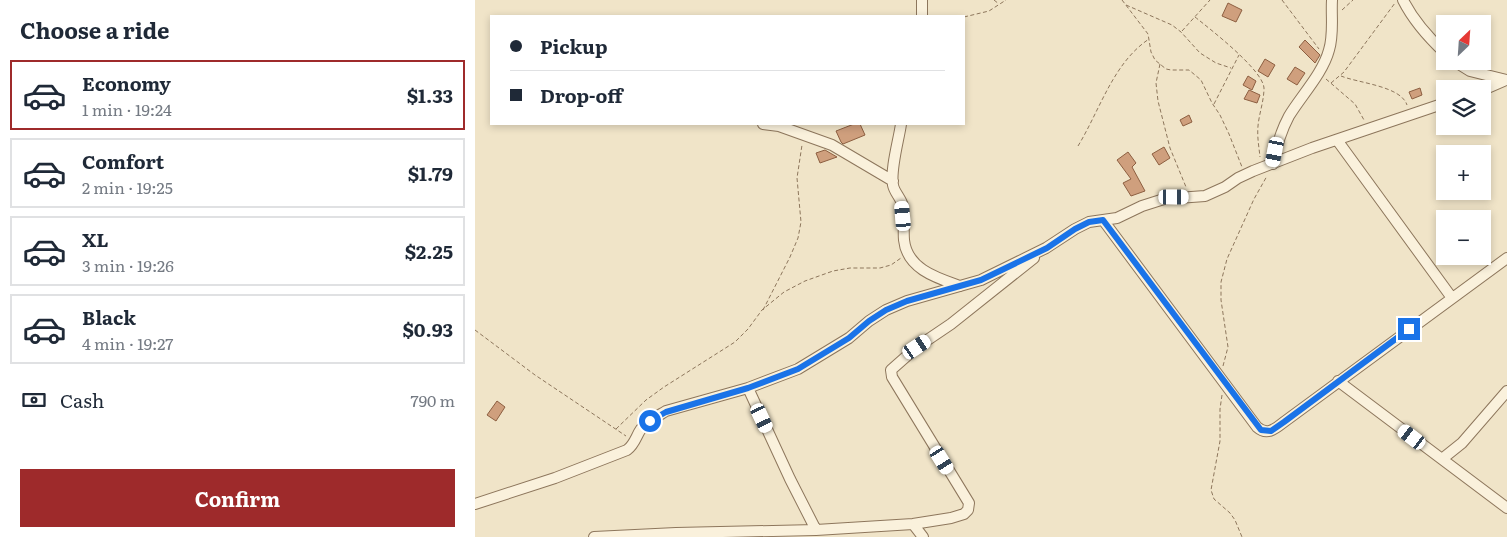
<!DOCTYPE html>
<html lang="en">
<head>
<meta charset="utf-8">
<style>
  body { margin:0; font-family:Literata,serif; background:#f2f2f3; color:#1f2937; height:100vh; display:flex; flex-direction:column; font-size:19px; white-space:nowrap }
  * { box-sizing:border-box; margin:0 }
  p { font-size:16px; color:#747a83 }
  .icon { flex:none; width:28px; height:28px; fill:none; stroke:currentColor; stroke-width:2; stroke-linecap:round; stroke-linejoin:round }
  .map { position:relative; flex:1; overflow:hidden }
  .side { display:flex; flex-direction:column; background:#fff; width:475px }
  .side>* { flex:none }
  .banner { position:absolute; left:15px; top:15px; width:475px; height:110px; border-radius:0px; box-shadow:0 2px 8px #0003; display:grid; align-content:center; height:110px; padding:0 20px; background:#fff }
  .needle { width:32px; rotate:25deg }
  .controls { position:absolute; left:961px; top:15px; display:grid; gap:10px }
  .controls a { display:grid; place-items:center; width:55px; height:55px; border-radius:0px; background:#fff; box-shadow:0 2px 8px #0003; font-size:25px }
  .end { position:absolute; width:22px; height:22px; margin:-11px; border:6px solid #1a73e8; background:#fff; box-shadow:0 0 0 2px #fff }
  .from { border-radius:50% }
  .car { position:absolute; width:15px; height:30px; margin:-15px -8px; border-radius:6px; box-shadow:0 0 4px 1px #0007; background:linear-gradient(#fff 24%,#345 0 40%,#fff 0 76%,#345 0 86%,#fff 0) }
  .banner b { display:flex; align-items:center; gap:18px; height:48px; font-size:19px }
  .banner b+b { border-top:1px solid #e0e1e3 }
  .banner i { width:12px; height:12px; background:#1f2937 }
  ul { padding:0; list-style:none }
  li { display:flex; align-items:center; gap:15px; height:70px; margin:0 10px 8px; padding:0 10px; border:2px solid #e0e1e3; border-radius:0px }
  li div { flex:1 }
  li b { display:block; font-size:19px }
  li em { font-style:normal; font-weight:700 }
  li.current { border-color:#9e2a2b }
  li>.icon { width:45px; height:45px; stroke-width:1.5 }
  h2 { padding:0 20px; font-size:22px; line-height:60px }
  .pay { display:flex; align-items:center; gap:12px; height:55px; padding:0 20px; font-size:19px }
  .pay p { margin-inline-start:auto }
  .primary-button { display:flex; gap:10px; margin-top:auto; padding:10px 20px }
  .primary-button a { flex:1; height:58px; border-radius:0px; background:#9e2a2b; color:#fff; font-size:20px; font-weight:700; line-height:58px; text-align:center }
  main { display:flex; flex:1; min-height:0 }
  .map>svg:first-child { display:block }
</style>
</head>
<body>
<main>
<section class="side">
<h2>Choose a ride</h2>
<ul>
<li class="current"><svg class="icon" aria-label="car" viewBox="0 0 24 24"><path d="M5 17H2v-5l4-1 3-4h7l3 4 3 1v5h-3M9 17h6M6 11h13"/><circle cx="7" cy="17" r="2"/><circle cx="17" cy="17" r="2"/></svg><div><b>Economy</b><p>1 min · 19:24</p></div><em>$1.33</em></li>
<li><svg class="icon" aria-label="car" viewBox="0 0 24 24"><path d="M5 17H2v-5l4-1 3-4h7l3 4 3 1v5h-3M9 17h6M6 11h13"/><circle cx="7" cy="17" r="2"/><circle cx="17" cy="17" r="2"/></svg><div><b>Comfort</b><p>2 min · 19:25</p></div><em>$1.79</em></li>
<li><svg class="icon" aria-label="car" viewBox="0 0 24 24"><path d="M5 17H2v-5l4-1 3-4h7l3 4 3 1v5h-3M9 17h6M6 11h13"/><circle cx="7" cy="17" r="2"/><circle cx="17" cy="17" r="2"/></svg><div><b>XL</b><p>3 min · 19:26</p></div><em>$2.25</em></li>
<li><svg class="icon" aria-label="car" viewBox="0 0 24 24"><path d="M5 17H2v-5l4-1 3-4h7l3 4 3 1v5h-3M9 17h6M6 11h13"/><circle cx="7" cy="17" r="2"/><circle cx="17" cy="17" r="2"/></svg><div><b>Black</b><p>4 min · 19:27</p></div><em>$0.93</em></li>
</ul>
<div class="pay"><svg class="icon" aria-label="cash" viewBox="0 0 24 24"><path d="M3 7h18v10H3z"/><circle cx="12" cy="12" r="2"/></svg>Cash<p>790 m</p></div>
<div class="primary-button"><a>Confirm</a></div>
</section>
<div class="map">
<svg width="1032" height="537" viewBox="0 0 1032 537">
  <rect width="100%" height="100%" fill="#f0e4c8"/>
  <path fill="#cf9f7d" stroke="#8d5f41" d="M753 3 767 10 761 22 747 16Z
    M830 40 845 55 840 63 824 47Z
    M790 59 800 65 793 77 783 71Z
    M820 67 830 73 822 85 812 79Z
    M773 76 781 81 777 90 768 85Z
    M945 88 947 95 937 99 934 92Z
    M774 90 785 95 782 103 769 99Z
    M714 115 717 122 708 126 705 120Z
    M379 124H385L390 135 368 144 366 142 361 131Z
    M689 147 695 158 684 165 677 154Z
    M350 150 362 157 345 163 341 153Z
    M653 152 661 163 657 167 670 191 656 196 648 183 656 179 642 160Z
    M22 401 30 407 21 421 12 415Z"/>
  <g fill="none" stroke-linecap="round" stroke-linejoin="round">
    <g stroke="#8d765c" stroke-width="12">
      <path id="minor" d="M447 0V16
        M928 0C938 20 954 38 970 53
        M979 61 995 71 1031 80
        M1008 90 1031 80
        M288 124 304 126 357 145 418 181
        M426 124C424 139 415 170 418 185 419 192 426 198 428 206 430 217 428 229 429 240 432 269 462 278 485 286
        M862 140 977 298
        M798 164C801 148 806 131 814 116 826 96 848 73 854 50 859 34 856 17 857 0
        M628 220 782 427C792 436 800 429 809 422L1032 258
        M863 381 1032 508
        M273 388 315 479 341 530
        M967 459 987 443 1032 391
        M0 504 80 478 152 450C160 444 161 436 166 429 173 421 183 416 191 411L273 388 323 369 374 338 394 321 411 310 432 301 506 280 571 248 600 229 614 222 642 218 667 206 689 199 730 196 750 187 763 178 778 171 837 148 970 103
        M438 524 448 537
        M119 537 201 533 341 530 438 524 476 518 489 514 493 510 494 503 417 377 416 370 442 347 476 324 559 258"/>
    </g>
    <path stroke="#8d765c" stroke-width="1" stroke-dasharray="4 2.5" stroke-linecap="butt" d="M519 0 524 4
      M647 0 673 34 676 52 680 60 691 69 696 70H714L726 80 737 103 745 115 754 134 767 167
      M807 0 844 49
      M651 5 697 25 706 32 725 53 741 63 756 68
      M867 10 878 0
      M489 17 514 11 531 0
      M720 17C735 29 788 70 789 88 789 101 784 114 783 126 782 137 784 147 785 157
      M707 31 735 0
      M685 64 681 83 683 101 695 148 711 187
      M866 76C883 83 926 86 932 105
      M851 79 880 104 889 120
      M856 83 869 72 920 3
      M739 104 764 55
      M603 146C625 110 638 63 674 39
      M288 310 315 257 323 238 326 222 322 178 327 145
      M0 330 60 375 151 436
      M748 366 753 347 746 300V282L752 259 779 199 792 176
      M747 395 745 409V441L736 490 739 499 755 513 760 520 767 537
      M141 429 171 400 189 387 260 342 273 329 287 310 309 292 330 281 358 271 375 268H405L416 265 426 258"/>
    <use href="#minor" stroke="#faf1dc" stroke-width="10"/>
  </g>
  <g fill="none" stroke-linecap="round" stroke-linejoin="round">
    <path stroke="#1a73e8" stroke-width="6" d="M175 421 191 412 273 388 323 369 374 338 394 321 411 310 432 301 506 280 572 248 600 229 614 222 628 220 786 430 796 431 809 422 934 329"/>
  </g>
</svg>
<div class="controls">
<a><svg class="needle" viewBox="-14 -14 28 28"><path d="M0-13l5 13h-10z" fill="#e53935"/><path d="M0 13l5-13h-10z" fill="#747a83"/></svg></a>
<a><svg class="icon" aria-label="layers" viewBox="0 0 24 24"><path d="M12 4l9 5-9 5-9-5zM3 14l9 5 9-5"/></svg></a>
<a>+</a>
<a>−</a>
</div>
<i class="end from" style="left:175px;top:421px"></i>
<i class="end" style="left:934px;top:329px"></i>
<i class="car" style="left:800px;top:152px;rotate:191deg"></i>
<i class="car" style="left:699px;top:197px;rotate:90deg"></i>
<i class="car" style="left:428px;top:216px;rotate:355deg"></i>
<i class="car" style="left:442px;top:347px;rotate:56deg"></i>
<i class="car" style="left:287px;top:418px;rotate:155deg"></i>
<i class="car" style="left:937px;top:437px;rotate:307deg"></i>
<i class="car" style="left:467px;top:460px;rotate:148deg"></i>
<div class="banner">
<b><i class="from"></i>Pickup</b>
<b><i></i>Drop-off</b>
</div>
</div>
</main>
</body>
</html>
